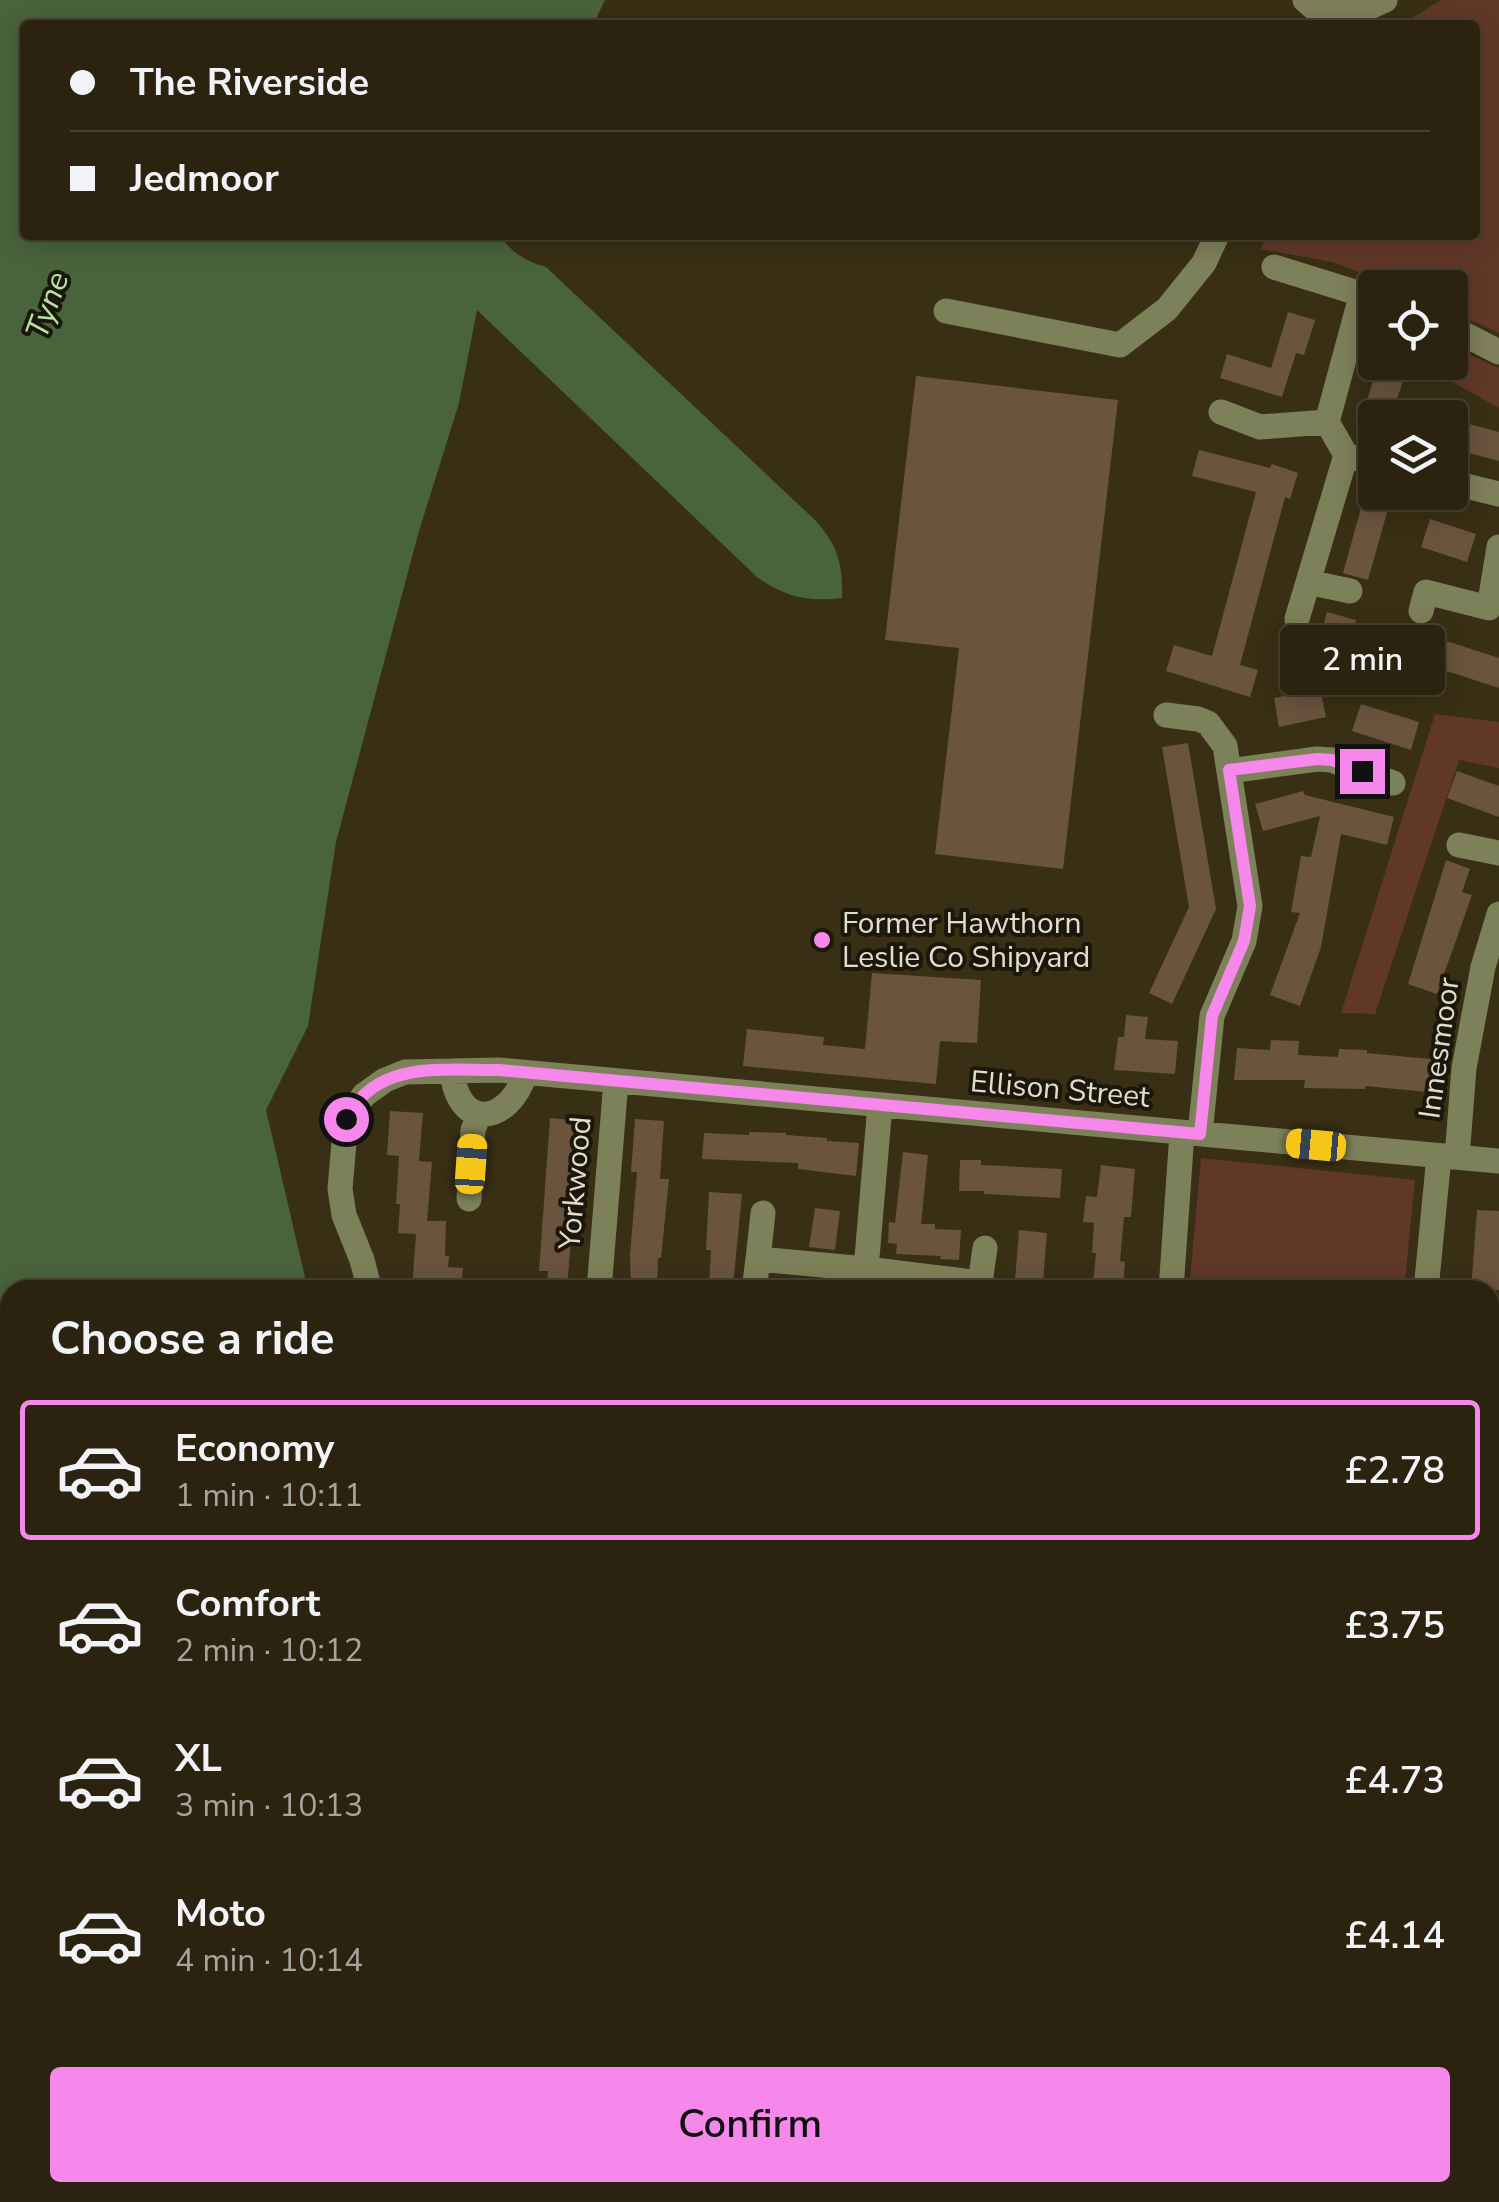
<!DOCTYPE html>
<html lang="en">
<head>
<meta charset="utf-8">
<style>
  body { margin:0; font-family:"Nunito Sans",sans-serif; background:#372f1d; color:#f1f3f6; height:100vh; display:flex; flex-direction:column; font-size:38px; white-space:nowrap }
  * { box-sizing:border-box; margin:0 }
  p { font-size:32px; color:#a6a49e }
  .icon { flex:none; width:55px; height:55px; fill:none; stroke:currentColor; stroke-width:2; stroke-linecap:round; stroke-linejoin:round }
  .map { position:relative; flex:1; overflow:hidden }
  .details { position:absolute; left:0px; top:1280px; width:1500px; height:922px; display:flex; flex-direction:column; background:#2b230f; border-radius:30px 30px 0 0; box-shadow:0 5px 25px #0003,0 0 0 2px #47402f }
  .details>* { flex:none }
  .guide { position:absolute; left:20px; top:20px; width:1460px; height:220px; border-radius:10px; box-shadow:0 5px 25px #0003,0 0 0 2px #47402f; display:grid; align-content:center; height:220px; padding:0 50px; background:#2b230f }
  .buttons { position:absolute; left:1358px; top:270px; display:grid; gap:20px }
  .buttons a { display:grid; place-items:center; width:110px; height:110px; border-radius:10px; background:#2b230f; box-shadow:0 5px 25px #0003,0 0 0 2px #47402f; font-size:50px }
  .end { position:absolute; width:45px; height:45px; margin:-22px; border:12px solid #f788eb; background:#111; box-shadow:0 0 0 5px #111 }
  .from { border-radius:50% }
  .bubble { position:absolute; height:70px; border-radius:10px; background:#2b230f; box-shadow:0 5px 25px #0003,0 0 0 2px #47402f; font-size:32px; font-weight:600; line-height:70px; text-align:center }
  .car { position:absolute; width:30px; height:60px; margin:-30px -15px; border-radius:12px; box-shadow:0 0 8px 2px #0007; background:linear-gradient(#f5c518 24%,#345 0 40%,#f5c518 0 76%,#345 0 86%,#f5c518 0) }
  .guide b { display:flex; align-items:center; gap:35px; height:95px; font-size:38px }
  .guide b+b { border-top:2px solid #47402f }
  .guide i { width:25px; height:25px; background:#f1f3f6 }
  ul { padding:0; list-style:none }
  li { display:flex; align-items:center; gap:30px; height:140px; margin:0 20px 15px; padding:0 30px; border:5px solid transparent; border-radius:10px }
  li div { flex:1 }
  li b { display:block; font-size:38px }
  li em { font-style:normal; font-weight:600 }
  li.current { border-color:#f788eb }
  li>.icon { width:90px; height:90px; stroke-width:1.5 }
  h2 { padding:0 50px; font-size:45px; line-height:120px }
  .button { display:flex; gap:20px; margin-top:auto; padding:20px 50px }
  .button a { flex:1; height:115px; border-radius:10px; background:#f788eb; color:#111; font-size:40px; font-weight:600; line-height:115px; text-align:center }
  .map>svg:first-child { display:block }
</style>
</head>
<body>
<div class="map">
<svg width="1499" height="2202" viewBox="0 0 1499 2202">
  <rect width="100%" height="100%" fill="#392f14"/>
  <path fill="#613828" d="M1441 0H1499V333L1450 311V288L1396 287 1333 262 1260 249 1267 235H1475V25H1401Z
    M1450 346 1499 368V408L1418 363 1450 362Z
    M1435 714 1499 722V768L1459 760 1375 1014 1341 1013Z
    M1201 1158 1415 1180 1404 1290H1189Z
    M1490 2064 1499 2066V2202H1258L1274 2192H1490Z
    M385 2193H506V2202H387Z
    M1110 2193H1183L1188 2202H1092Z"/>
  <path fill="#49633c" d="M0 0H605L593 25H25V235H499C512 253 525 261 546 267L816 521C838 546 843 564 842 598 808 602 785 597 757 577L477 310 459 403 419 531 336 842 308 1026 266 1110 308 1290H10V2192H387L389 2202H0Z"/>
  <path fill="#6a543e" d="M1288 312 1315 320 1304 355 1296 353 1282 397 1220 378 1227 354 1271 368Z
    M1379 362H1409L1391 418H1375V446L1359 442 1367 414 1363 413Z
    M916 376 1118 400 1063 869 935 854 959 648 885 640Z
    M1450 419 1499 432V461L1450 448Z
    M1199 450 1270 468 1272 464 1298 473 1290 499 1285 497 1240 665 1258 670 1250 697 1166 671 1174 645 1212 656 1256 492 1192 476Z
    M1363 501 1388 509 1368 580 1343 573Z
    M1430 519 1476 534 1467 562 1421 547Z
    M1327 612 1356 620 1342 666 1314 658Z
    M1406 628 1499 658V688L1397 655Z
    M1320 689 1326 717 1279 727 1274 698Z
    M1361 704 1419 722 1411 750 1352 731Z
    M1188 743 1216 909 1172 1004 1149 993 1189 907 1162 747Z
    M1457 771 1499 786V817L1447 798Z
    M1303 791 1305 795 1394 817 1387 845 1341 834 1321 947 1300 1006 1270 995 1300 913 1291 912 1301 856 1311 857 1320 816 1263 831 1255 804Z
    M1446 860 1470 869 1462 892 1472 895 1437 994 1408 984Z
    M872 973 981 980 977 1043 940 1041 936 1084 743 1066 747 1029 824 1037 823 1045 865 1049Z
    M1126 1015 1148 1017 1145 1039 1178 1041 1175 1074 1114 1070 1118 1037H1124Z
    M1271 1040 1299 1041 1298 1055 1338 1057 1339 1049 1367 1050V1053L1440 1060 1438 1093 1365 1086V1089L1304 1088 1305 1080H1234L1237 1048 1270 1050Z
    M390 1111 423 1113 419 1161 432 1162 427 1221H446L445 1256H449L448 1267 463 1268 461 1290H412L416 1234 398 1233 400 1204H396L399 1156 387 1155Z
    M550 1118 580 1121 567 1290H547L548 1271H539Z
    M635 1119 664 1121 660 1179H669L661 1258H658L657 1290 631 1289 630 1255 637 1172H631Z
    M749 1132 786 1133V1135L827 1138V1141L859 1143 856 1176 798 1169V1163L702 1159 704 1133 749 1135Z
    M903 1152 928 1155 921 1224H935V1229L961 1230 959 1260 940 1259 941 1256 896 1254 897 1244 888 1243 889 1222 895 1223Z
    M960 1160H981V1165L1062 1169 1060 1198 984 1194V1191H959Z
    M1101 1165 1135 1169 1131 1217H1124L1120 1261 1125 1262 1123 1286 1093 1284 1096 1253H1092L1094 1223 1083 1222 1086 1196 1097 1197Z
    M709 1192 742 1194 733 1286 709 1285 711 1250H706Z
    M815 1208 840 1211 835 1250 809 1247Z
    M1477 1210 1499 1211V1290H1471Z
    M1019 1230 1047 1233 1043 1282 1015 1280Z"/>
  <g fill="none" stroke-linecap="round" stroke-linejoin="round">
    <path stroke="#7d8159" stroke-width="25" d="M1305 0 1314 8 1363 10 1385 0
      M1274 267 1374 298
      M1362 293 1327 422 1346 455 1375 463
      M946 311 1120 345 1167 309 1204 263 1217 235
      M1450 327 1499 352
      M1221 412 1260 427 1327 422
      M1450 482 1499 494
      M1308 582 1350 591
      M1421 611 1426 592 1489 608 1499 547
      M1297 619 1346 455
      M1166 715 1198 719 1208 723 1225 746 1250 906 1244 941 1212 1016 1200 1134
      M1229 771 1317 759 1332 760 1393 783
      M1459 845 1499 853
      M452 1071C458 1132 509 1124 525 1074
      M1457 1157 1464 1068 1483 967 1499 914
      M469 1199 473 1130 479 1114
      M758 1259 763 1213
      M866 1269 980 1283 985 1248
      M367 1290 368 1283 362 1260 344 1215 340 1189 346 1119 364 1095 385 1080 405 1072 499 1070 1499 1161
      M599 1290 616 1081
      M754 1290 758 1259 866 1269 880 1105
      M1171 1290 1182 1133
      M1426 1290 1439 1156
      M1490 1427 1499 1428
      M1490 1586 1499 1561
      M1490 1752 1499 1723
      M1490 1927 1499 1928
      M702 2192 706 2202
      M1027 2202 1043 2192"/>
  </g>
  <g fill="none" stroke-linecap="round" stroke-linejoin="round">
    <path stroke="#f788eb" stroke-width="12" d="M346 1119C353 1110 358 1100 366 1093 402 1062 455 1071 499 1070L1200 1134 1212 1016 1244 941 1250 906 1229 770 1317 759 1332 760 1362 771"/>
  </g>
  <circle fill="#f788eb" stroke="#1c170c" stroke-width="4" cx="822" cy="940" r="10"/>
  <g text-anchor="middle" stroke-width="8" stroke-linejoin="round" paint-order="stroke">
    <g font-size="30" fill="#e2dccc" stroke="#1c170c" text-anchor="start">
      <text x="842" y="933">Former Hawthorn<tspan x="842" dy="34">Leslie Co Shipyard</tspan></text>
    </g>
    <g font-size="30" fill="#e2dccc" stroke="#1c170c">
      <text transform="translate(1439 1048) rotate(-82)" y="10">Innesmoor</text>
      <text transform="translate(1060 1089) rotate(5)" y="10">Ellison Street</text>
      <text transform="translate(575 1183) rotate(-85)" y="10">Yorkwood</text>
    </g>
    <g font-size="32" font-style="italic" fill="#b5e1a1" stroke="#1c170c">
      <text transform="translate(47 305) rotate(-70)" y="11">Tyne</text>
    </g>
  </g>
</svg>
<div class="buttons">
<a><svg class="icon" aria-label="locate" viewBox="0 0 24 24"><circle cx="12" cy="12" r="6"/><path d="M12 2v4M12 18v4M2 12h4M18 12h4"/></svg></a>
<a><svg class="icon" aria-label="layers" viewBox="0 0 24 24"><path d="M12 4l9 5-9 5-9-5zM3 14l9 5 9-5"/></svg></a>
</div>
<i class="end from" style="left:346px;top:1119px"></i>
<i class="end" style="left:1362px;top:771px"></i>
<div class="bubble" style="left:1280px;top:625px;width:165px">2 min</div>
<i class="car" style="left:1316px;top:1145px;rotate:275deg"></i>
<i class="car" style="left:471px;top:1164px;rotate:4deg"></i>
<div class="guide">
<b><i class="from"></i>The Riverside</b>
<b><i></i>Jedmoor</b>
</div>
<section class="details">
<h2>Choose a ride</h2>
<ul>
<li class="current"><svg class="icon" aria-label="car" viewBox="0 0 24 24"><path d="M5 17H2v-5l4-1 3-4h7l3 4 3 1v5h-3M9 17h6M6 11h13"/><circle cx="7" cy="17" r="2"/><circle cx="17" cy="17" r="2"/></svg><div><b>Economy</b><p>1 min · 10:11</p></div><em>£2.78</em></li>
<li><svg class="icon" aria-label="car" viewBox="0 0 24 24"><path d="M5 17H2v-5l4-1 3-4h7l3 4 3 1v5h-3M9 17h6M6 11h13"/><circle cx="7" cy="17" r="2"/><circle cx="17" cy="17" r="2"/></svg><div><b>Comfort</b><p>2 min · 10:12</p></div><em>£3.75</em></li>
<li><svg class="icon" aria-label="car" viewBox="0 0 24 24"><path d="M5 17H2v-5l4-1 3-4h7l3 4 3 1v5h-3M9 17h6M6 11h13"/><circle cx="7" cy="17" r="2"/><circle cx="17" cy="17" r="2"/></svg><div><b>XL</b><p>3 min · 10:13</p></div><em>£4.73</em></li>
<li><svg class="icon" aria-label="car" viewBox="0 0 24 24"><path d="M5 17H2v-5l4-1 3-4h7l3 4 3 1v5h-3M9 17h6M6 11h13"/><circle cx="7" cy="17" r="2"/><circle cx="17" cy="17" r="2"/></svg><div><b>Moto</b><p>4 min · 10:14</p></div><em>£4.14</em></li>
</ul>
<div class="button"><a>Confirm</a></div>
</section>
</div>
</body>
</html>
